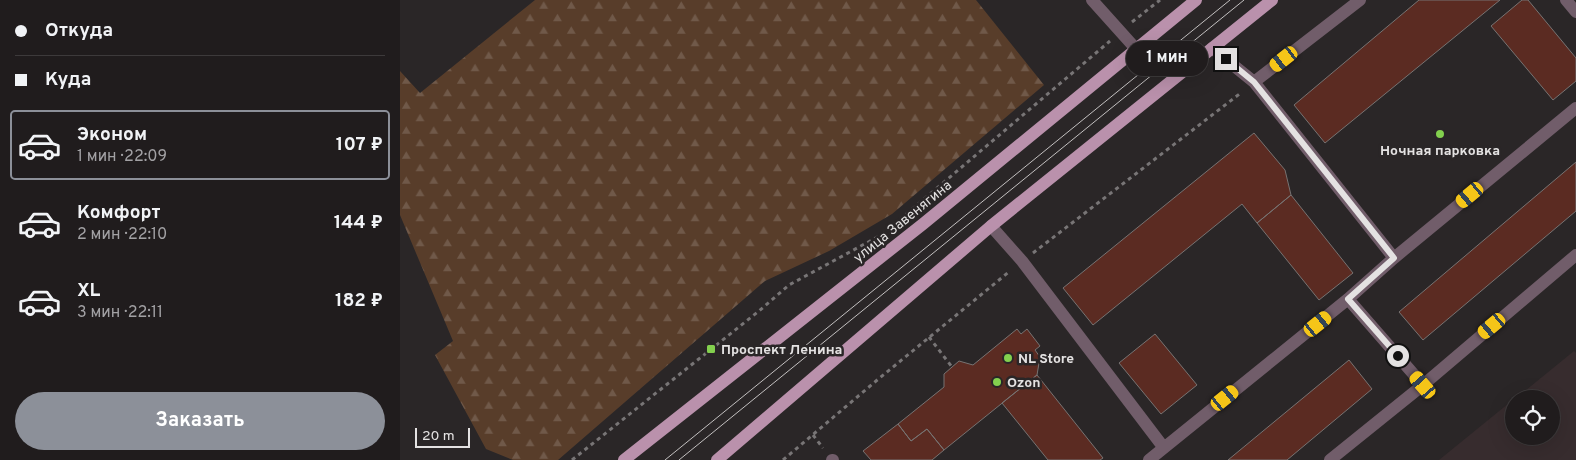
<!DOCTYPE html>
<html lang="ru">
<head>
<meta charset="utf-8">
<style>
  body { margin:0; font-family:Overpass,sans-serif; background:#2d292a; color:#f1f3f6; height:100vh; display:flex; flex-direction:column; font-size:19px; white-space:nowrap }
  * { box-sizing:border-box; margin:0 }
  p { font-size:16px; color:#a2a1a4 }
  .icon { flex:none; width:28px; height:28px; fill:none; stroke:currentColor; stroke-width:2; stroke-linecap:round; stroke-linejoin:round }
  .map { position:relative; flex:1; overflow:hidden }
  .details { display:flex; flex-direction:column; background:#201c1d; width:400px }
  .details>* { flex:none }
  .hud { display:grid; align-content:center; height:110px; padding:0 15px; background:#201c1d }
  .tools { position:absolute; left:1105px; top:390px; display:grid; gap:10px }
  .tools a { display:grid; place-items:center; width:55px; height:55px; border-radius:50%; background:#201c1d; box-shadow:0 5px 20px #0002,0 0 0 1px #3d3a3b; font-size:25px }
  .scale { position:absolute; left:15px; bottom:12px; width:55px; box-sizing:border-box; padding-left:5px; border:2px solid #e4e2e2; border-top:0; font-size:14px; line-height:18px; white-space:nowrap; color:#e4e2e2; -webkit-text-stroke:4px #2a2627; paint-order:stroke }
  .end { position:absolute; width:22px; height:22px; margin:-11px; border:6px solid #e4e2e2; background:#111; box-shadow:0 0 0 2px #111 }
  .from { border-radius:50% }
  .bubble { position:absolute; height:35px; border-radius:18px; background:#201c1d; box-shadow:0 5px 20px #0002,0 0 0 1px #3d3a3b; font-size:16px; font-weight:700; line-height:35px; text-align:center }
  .car { position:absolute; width:15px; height:30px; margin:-15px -8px; border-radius:6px; box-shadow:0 0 4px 1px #0007; background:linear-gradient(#f5c518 24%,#345 0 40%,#f5c518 0 76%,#345 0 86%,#f5c518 0) }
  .hud b { display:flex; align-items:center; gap:18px; height:48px; font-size:19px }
  .hud b+b { border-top:1px solid #3d3a3b }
  .hud i { width:12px; height:12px; background:#f1f3f6 }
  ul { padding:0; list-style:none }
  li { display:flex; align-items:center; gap:15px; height:70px; margin:0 10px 8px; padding:0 5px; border:2px solid transparent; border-radius:5px }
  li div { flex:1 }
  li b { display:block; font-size:19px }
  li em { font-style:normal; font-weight:700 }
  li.on { border-color:#8c9099 }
  li>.icon { width:45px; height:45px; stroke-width:1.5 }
  .button { display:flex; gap:10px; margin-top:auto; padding:10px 15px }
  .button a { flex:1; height:58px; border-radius:30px; background:#8c9099; color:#fff; font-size:20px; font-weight:700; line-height:58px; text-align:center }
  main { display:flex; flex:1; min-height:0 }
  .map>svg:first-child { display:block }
</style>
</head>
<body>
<main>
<section class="details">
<div class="hud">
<b><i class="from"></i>Откуда</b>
<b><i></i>Куда</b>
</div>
<ul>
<li class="on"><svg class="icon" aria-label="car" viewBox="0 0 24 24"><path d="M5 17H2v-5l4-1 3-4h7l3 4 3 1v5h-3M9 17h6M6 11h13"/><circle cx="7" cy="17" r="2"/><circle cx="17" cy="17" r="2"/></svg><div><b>Эконом</b><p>1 мин · 22:09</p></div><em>107 ₽</em></li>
<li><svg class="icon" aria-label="car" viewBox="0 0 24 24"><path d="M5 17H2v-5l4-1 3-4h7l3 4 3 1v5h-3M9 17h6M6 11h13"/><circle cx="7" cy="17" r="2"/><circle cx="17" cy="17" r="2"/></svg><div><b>Комфорт</b><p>2 мин · 22:10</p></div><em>144 ₽</em></li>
<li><svg class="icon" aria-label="car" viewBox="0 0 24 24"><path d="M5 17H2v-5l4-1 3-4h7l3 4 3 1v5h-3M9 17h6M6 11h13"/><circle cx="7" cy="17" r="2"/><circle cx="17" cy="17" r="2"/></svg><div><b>XL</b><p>3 мин · 22:11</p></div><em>182 ₽</em></li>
</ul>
<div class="button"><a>Заказать</a></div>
</section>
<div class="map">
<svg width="1176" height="460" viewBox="0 0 1176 460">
  <defs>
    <pattern id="forest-firs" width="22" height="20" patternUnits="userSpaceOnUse" patternTransform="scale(1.25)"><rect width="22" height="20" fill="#583d2a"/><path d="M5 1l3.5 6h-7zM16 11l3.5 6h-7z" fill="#705949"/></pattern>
  </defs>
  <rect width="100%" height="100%" fill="#2a2627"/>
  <path fill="#372c2e" d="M1174 351 1176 353V460H1039L1114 399V436H1151V399H1115Z"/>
  <path fill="url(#forest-firs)" d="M135 0H576L644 85 492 214 429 251 365 281 158 460H113L86 449 35 355 53 341 0 215V71L20 93Z"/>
  <path fill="#5b2b22" stroke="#777372" d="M1019 0H1100L925 143 894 105Z
    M1122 0H1128L1176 58V81L1153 100 1091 26Z
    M854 133 885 170 891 195 857 223 842 204 693 325 663 288Z
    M1176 162V211L1023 340 999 312Z
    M891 195 953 273 919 300 857 223Z
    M617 329 621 334 627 329 640 346 635 350 640 357 637 375 544 450 527 429 511 441 498 424 544 387V374L559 361 573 365Z
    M755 334 797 385 761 414 719 363Z
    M949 360 972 389 887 460H828Z
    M637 375 703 458 700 460H648L602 403Z
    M498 424 511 441 527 429 544 450 532 460H471L463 451Z"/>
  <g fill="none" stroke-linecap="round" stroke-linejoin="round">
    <path stroke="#787576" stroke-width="3" stroke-dasharray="4 4" stroke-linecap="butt" d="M732 22 760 0
      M633 253 842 92
      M529 337 552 367
      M413 435 423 448
      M172 460 359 311 389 285 483 234 710 41
      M383 460 476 381 610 271"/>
    <path stroke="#715d6a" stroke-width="12" d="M692 0 736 49
      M1166 0 1176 12
      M812 48 854 82 994 258
      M854 82 960 0
      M591 226 622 261 764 448
      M948 299 1023 385
      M432 460H433
      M749 460 948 299 994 258 1176 108
      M930 460 1023 385 1176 255"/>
    <path stroke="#ba91ac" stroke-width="12" d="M224 460 523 224 796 0
      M317 460 591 226 872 0"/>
    <path stroke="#c3c0c0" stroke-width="1" d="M265 460 830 0
      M279 460 844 0"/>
  </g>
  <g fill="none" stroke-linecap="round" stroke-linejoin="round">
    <path stroke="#e4e2e2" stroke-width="6" d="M826 59 854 82 994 258 948 299 998 356"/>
  </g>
  <g fill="#83d04e" stroke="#2a2627" stroke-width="2">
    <circle cx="1040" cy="134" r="5"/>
    <rect x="306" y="344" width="10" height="10" rx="2.5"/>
    <circle cx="608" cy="358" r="5"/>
    <circle cx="597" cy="382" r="5"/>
  </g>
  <g text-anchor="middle" stroke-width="5" stroke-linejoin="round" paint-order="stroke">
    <g font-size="14" font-weight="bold" fill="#e4e2e2" stroke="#2a2627" text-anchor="start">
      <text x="1040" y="155" text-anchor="middle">Ночная парковка</text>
      <text x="321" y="354">Проспект Ленина</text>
      <text x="618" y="363">NL Store</text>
      <text x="607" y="387">Ozon</text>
    </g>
    <g font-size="14" fill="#e4e2e2" stroke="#2a2627">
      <text transform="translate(502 221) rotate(-39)" y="5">улица Завенягина</text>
    </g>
  </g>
</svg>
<div class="tools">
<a><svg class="icon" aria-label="locate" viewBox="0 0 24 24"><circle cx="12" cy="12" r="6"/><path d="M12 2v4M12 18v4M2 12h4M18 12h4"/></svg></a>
</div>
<div class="scale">20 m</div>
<i class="end from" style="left:998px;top:356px"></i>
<i class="end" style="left:826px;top:59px"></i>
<div class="bubble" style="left:726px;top:41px;width:82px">1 мин</div>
<i class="car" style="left:884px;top:59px;rotate:232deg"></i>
<i class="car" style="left:1070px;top:195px;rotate:230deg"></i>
<i class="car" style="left:918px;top:324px;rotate:51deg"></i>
<i class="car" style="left:1092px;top:326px;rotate:230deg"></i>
<i class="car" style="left:1023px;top:385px;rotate:319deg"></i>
<i class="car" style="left:825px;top:398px;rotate:51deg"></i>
</div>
</main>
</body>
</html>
